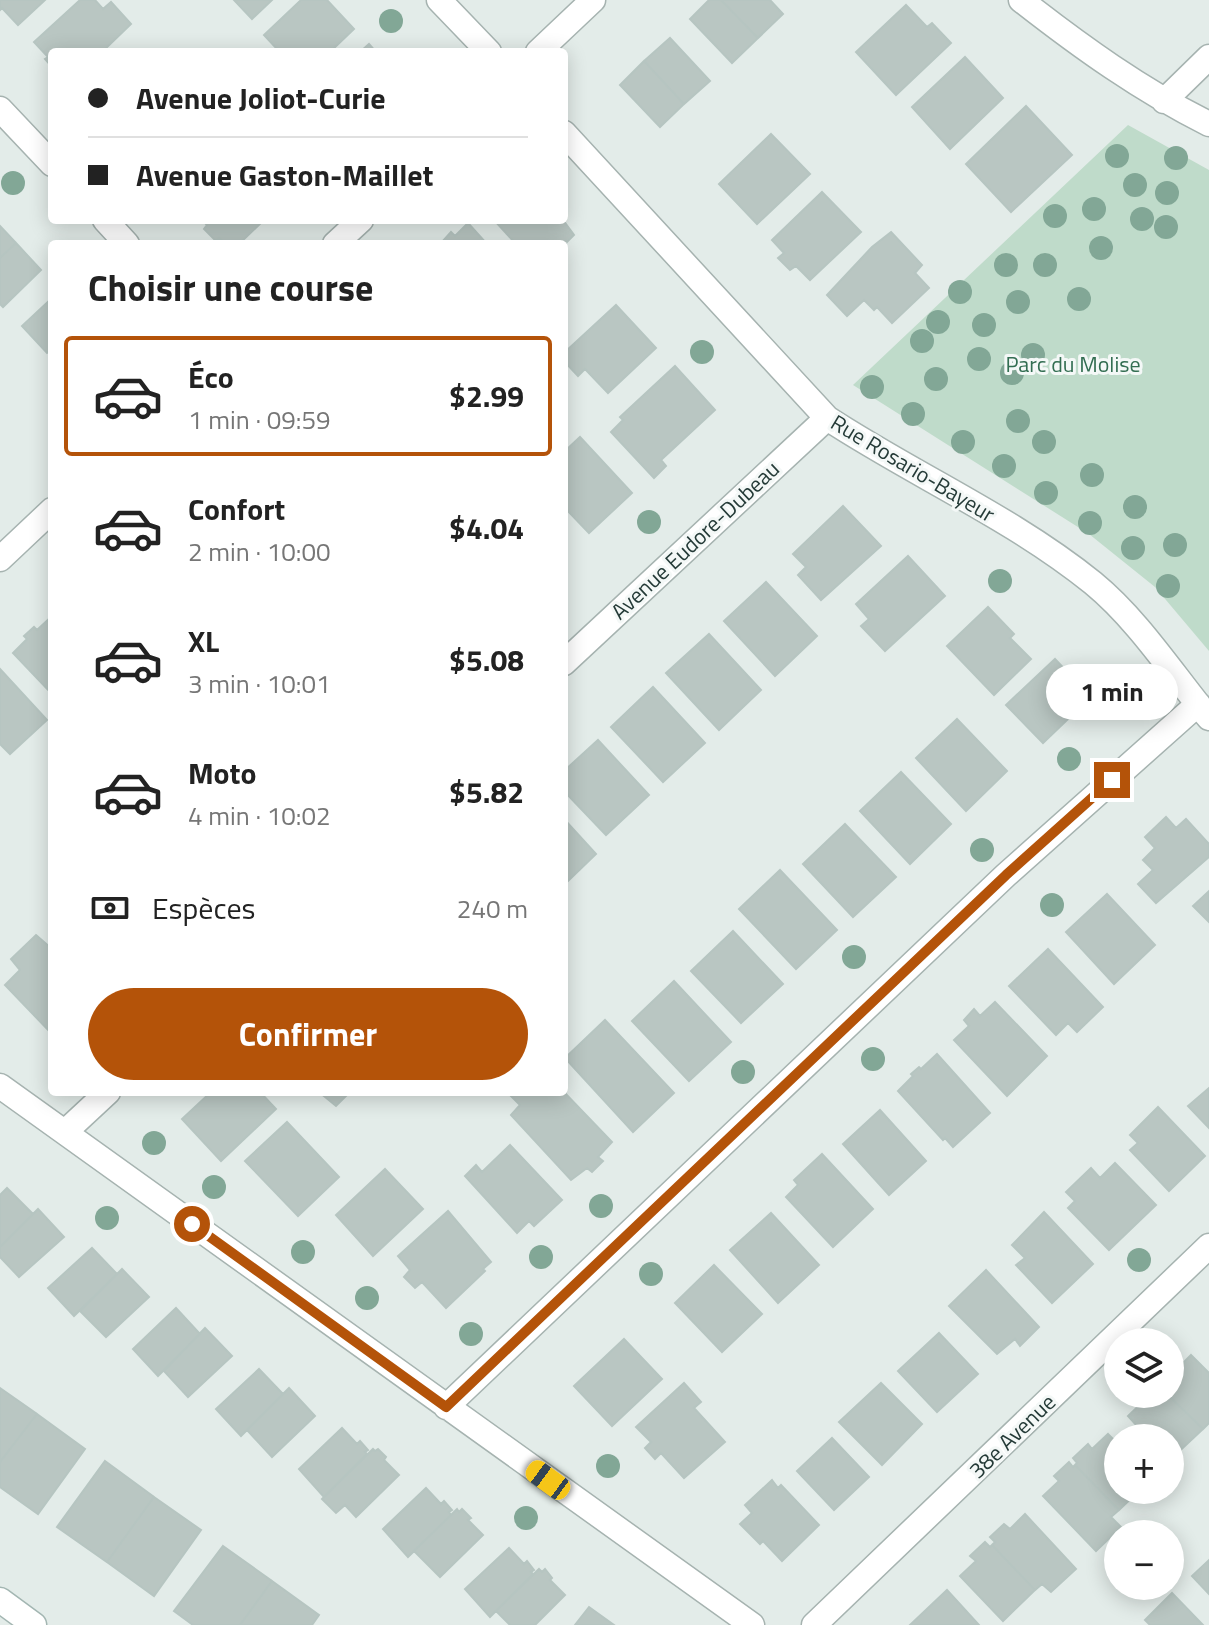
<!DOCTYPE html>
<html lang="fr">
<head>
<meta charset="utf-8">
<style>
  body { margin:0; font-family:"Titillium Web",sans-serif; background:#f2f2f2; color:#222; height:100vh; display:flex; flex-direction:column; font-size:30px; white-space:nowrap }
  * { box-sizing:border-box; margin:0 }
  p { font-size:26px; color:#767676 }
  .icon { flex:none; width:44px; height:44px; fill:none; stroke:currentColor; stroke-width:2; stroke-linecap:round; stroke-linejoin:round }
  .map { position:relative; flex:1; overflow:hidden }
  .details { position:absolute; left:48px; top:240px; width:520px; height:856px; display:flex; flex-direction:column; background:#fff; border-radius:8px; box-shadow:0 4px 20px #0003 }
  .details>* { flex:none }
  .hud { position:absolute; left:48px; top:48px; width:520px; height:176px; border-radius:8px; box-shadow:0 4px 20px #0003; display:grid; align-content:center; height:176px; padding:0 40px; background:#fff }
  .controls { position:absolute; left:1104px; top:1328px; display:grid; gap:16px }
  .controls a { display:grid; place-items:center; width:80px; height:80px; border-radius:50%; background:#fff; box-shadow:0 4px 20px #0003; font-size:40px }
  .end { position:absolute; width:36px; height:36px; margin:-18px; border:10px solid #b45309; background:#fff; box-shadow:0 0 0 4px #fff }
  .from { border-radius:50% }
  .bubble { position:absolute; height:56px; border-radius:28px; background:#fff; box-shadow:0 4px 20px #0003; font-size:26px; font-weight:700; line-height:56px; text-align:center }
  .car { position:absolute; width:24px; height:48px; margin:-24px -12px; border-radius:10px; box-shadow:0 0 6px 2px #0007; background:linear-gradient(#f5c518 24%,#345 0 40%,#f5c518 0 76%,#345 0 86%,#f5c518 0) }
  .hud b { display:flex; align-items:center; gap:28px; height:76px; font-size:30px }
  .hud b+b { border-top:2px solid #e0e0e0 }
  .hud i { width:20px; height:20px; background:#222 }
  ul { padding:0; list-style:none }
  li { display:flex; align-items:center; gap:24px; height:120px; margin:0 16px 12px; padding:0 24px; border:4px solid transparent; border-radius:8px }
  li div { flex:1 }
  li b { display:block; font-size:30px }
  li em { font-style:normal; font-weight:700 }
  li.active { border-color:#b45309 }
  li>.icon { width:72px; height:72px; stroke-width:1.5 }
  h2 { padding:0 40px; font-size:36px; line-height:96px }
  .pay { display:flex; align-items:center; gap:20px; height:88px; padding:0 40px; font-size:30px }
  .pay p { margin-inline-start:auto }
  .primary-button { display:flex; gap:16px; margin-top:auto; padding:16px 40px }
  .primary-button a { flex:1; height:92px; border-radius:48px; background:#b45309; color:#fff; font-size:32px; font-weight:700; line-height:92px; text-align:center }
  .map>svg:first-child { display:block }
</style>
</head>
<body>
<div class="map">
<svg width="1209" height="1625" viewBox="0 0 1209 1625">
  <rect width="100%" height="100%" fill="#e3ece9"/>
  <path fill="#bfdbca" d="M1128 125 1209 170V651L1155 587 1089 534 853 385Z"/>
  <path fill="#b9c6c2" stroke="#b6c5c1" stroke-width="2" d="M0 0H45L18 25 2 8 0 10Z
    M80 0H95L103 9 111 2 131 24 102 52H52V67L45 59 48 57 34 42Z
    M234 0H272L252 19Z
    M301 0H327L354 29 330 52H276L278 50 264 35Z
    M709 0H721L758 38 732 63 690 19Z
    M721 0H770L783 14 758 38Z
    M906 5 927 27 932 23 951 43 896 95 856 52Z
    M670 38 710 81 684 104 644 61Z
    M369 44 376 52H360Z
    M965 57 1003 98 950 149 912 107Z
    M644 61 684 104 660 127 620 85Z
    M1026 106 1072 155 1011 212 966 164Z
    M771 134 810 174 757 224 719 184Z
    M822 192 861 232 810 280 796 266 790 270 778 258 784 253 772 240Z
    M202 220H264L239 244H225L219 238 216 241 204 229 207 225Z
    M494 220H563L574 235 564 245 516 244Z
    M468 223 487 244H444L442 242 451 232 455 236Z
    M0 226 16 243 0 258Z
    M891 232 922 265 915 273 929 288 892 323 877 307 874 310 864 300 847 316 827 295 872 247Z
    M16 243 41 270 3 307 0 304V258Z
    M52 298V349L47 353 22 326Z
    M616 305 656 348 608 393 585 369 578 376 564 361V353Z
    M675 366 715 410 661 460 666 466 654 478 611 432 623 420 620 417Z
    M580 437 632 493 589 533 564 507V452Z
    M843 506 881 546 821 600 798 575 806 567 793 554Z
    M908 556 945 596 885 651 861 626 869 619 856 604Z
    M766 582 817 636 775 676 724 621Z
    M988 607 1014 634 1010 638 1031 659 994 695 947 646Z
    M50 618 52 620V694L13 653 27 639 24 636 34 627 37 630Z
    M709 634 761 690 719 730 666 673Z
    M1055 659 1091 697 1043 743 1006 705Z
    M0 669 47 720 10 754 0 744Z
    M653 687 705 743 663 782 611 727Z
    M957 719 1007 771 966 811 916 758Z
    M598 740 649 795 606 835 564 791V771Z
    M901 772 951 824 910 864 860 811Z
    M1166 817 1176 828 1186 819 1209 844V857L1156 903 1138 884 1153 870 1143 860 1155 848 1145 837Z
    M564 819 596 854 564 885Z
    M845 824 896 877 853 917 803 864Z
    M780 870 837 930 796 969 739 909Z
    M1209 891V922L1193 906Z
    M1107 894 1155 945 1114 984 1066 932Z
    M733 931 783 984 741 1023 691 971Z
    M36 935 52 949V1034L5 985 20 970 11 959Z
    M1048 949 1103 1007 1077 1032 1068 1023 1056 1035 1009 986Z
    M674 981 731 1042 689 1081 632 1021Z
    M995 1002 1047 1056 1007 1096 954 1040 969 1026 964 1020 974 1009 980 1016Z
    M605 1020 674 1093 633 1132 565 1058Z
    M937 1054 990 1113 953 1147 945 1138 943 1140 898 1091 913 1076 911 1074 919 1067 921 1069Z
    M1209 1088V1128L1188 1106Z
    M211 1092H260L276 1109 221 1161 182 1119Z
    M319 1092H350L336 1106Z
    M511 1092 533 1094 564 1092 612 1142 598 1157 603 1161 592 1172 587 1168 571 1180 511 1115 520 1105 509 1094Z
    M1158 1107 1205 1156 1169 1191 1130 1150 1138 1143 1130 1135Z
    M880 1110 926 1161 889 1195 843 1144Z
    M287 1122 339 1177 298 1216 245 1161Z
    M510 1145 562 1200 534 1226 529 1221 517 1233 465 1176 476 1165 482 1172Z
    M822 1154 873 1209 833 1247 786 1197 798 1185 794 1180Z
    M1115 1163 1156 1205 1109 1250 1068 1208 1075 1201 1066 1192 1091 1168 1100 1178Z
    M385 1169 423 1209 373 1256 336 1215Z
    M7 1188 33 1214 0 1247V1195Z
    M38 1209 64 1237 19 1277 0 1257V1247Z
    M448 1211 491 1262 483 1269 485 1271 446 1308 422 1282 415 1288 404 1277 410 1270 398 1256Z
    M1044 1212 1093 1264 1052 1303 1016 1265 1025 1258 1012 1245Z
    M771 1213 819 1265 778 1303 730 1250Z
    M92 1248 117 1274 74 1316 48 1288Z
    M714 1265 762 1314 722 1352 675 1303Z
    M122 1269 149 1297 106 1337 80 1311Z
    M986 1270 1039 1327 1020 1346 1015 1339 997 1354 949 1306Z
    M176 1308 200 1334 158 1376 133 1349Z
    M205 1328 232 1356 188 1397 164 1371Z
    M939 1333 978 1374 937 1412 898 1371Z
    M624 1339 662 1379 612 1426 574 1386Z
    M1191 1355 1209 1373V1423L1203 1429 1167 1394H1170V1376Z
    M259 1369 283 1394 241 1436 216 1409Z
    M684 1383 701 1402 694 1408 725 1442 684 1478 661 1453 655 1459 645 1448 651 1442 636 1427Z
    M881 1383 922 1424 882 1465 839 1422Z
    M0 1388 37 1414 0 1462Z
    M289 1388 315 1416 272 1457 247 1430Z
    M1151 1394H1167L1203 1429 1170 1460V1438H1148L1128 1416Z
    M37 1414 85 1449 38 1514 0 1487V1462Z
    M342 1428 357 1444 360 1441 368 1450 365 1452 367 1454 324 1497 299 1469Z
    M1108 1434 1118 1444V1490H1140L1119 1510 1075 1465 1077 1463 1073 1458 1088 1444 1092 1449Z
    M832 1438 869 1477 834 1510 797 1471Z
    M373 1449 375 1451 378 1449 386 1457 384 1460 399 1475 356 1517 345 1505 336 1513 322 1499Z
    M105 1461 154 1497 107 1562 57 1527Z
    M1069 1462 1073 1467 1075 1465 1119 1510 1111 1517 1121 1527 1096 1551 1043 1496 1059 1481 1054 1476Z
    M772 1480 778 1488 781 1485 819 1525 782 1561 763 1541 760 1544 740 1524 752 1513 745 1505Z
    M426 1488 441 1504 444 1501 452 1510 449 1512 451 1515 408 1557 383 1529Z
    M154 1497 201 1530 154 1596 107 1562Z
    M457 1509 459 1512 462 1509 471 1518 468 1520 483 1535 440 1577 414 1551Z
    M1025 1514 1076 1569 1051 1592 1042 1584 1035 1590 992 1545 995 1542 990 1537 1004 1524 1010 1529Z
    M985 1542 990 1547 992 1545 1035 1590 1003 1621 960 1576 976 1561 970 1556Z
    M223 1546 272 1581 240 1625H193L174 1611Z
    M509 1548 524 1564 527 1561 534 1570 531 1572 533 1574 490 1617 465 1589Z
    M1209 1560V1594L1192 1576Z
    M539 1569 542 1572 545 1569 552 1578 550 1580 565 1595 535 1625H510L496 1611Z
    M272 1581 319 1615 312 1625H240Z
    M947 1590 979 1625H910Z
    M1172 1593 1203 1625H1150L1145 1620Z
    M589 1607 614 1625H575Z"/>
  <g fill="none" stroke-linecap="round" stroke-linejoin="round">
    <g stroke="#a6b3b0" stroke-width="27">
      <path id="street" d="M439 0 489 52
        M1021 0C1081 47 1141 90 1209 124
        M538 52 593 0
        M1164 101 1209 57
        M0 109 52 164
        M564 133 827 418C914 475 1011 517 1093 583 1138 620 1172 673 1209 718
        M105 220 127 244
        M335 244 361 220
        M0 559 52 510
        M564 663 827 418
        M0 1086 752 1625
        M65 1132 108 1092
        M446 1407 1006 875 1198 704
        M814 1625 1209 1246"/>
    </g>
    <g stroke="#a3b6b2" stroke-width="27">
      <path id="secondary" d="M0 1600 34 1625"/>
    </g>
    <use href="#street" stroke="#fff" stroke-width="24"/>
    <use href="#secondary" stroke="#fff" stroke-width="24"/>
  </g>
  <g fill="#82a796">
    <circle cx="391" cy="21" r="12"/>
    <circle cx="1117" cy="156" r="12"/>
    <circle cx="1176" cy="158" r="12"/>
    <circle cx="13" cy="183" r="12"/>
    <circle cx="1135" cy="185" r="12"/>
    <circle cx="1167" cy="193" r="12"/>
    <circle cx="1094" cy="209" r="12"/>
    <circle cx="1055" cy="216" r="12"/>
    <circle cx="1142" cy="219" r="12"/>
    <circle cx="1166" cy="227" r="12"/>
    <circle cx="1101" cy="248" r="12"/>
    <circle cx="1006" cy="265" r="12"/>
    <circle cx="1045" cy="265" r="12"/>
    <circle cx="960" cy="292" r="12"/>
    <circle cx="1079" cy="299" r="12"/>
    <circle cx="1018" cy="302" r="12"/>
    <circle cx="938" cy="322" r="12"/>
    <circle cx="984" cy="325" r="12"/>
    <circle cx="922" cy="341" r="12"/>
    <circle cx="702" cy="352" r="12"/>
    <circle cx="1033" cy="355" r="12"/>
    <circle cx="979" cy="359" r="12"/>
    <circle cx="1012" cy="373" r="12"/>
    <circle cx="936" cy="379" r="12"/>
    <circle cx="872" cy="387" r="12"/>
    <circle cx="913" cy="414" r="12"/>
    <circle cx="1018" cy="421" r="12"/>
    <circle cx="963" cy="442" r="12"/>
    <circle cx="1044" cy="442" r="12"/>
    <circle cx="1004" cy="466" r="12"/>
    <circle cx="1092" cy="475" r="12"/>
    <circle cx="1046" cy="493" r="12"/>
    <circle cx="1135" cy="507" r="12"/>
    <circle cx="649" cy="522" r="12"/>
    <circle cx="1090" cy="523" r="12"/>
    <circle cx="1175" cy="545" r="12"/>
    <circle cx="1133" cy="548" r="12"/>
    <circle cx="1000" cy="581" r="12"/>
    <circle cx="1168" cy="586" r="12"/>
    <circle cx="1121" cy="705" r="12"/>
    <circle cx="1069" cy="759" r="12"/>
    <circle cx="982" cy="850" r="12"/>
    <circle cx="1052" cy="905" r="12"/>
    <circle cx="854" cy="957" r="12"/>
    <circle cx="873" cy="1059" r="12"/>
    <circle cx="743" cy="1072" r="12"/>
    <circle cx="154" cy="1143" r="12"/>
    <circle cx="214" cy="1187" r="12"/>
    <circle cx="601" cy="1206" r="12"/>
    <circle cx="107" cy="1218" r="12"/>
    <circle cx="303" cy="1252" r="12"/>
    <circle cx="541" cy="1257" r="12"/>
    <circle cx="1139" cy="1260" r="12"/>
    <circle cx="651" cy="1274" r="12"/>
    <circle cx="367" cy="1298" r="12"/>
    <circle cx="471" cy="1334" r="12"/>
    <circle cx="608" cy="1466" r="12"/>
    <circle cx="526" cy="1518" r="12"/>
  </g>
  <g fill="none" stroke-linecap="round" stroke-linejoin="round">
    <path stroke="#b45309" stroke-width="10" d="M192 1224 446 1407 1006 875 1112 780"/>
  </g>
  <g text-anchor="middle" stroke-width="6" stroke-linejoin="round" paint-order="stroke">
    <g font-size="22" fill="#336e52" stroke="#f4f8f7">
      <text x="1073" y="372">Parc du Molise</text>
    </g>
    <g font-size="22" fill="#253b38" stroke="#f4f8f7">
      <text transform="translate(913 468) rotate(31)" y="8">Rue Rosario-Bayeur</text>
      <text transform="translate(695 540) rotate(-43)" y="8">Avenue Eudore-Dubeau</text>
      <text transform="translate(1012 1436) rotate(-44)" y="8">38e Avenue</text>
    </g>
  </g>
</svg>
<div class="controls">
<a><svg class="icon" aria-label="layers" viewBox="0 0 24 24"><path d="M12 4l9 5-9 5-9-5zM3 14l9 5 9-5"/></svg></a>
<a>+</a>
<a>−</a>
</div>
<i class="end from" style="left:192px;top:1224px"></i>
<i class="end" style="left:1112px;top:780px"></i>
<div class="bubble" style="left:1046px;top:664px;width:132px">1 min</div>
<i class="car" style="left:548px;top:1480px;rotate:306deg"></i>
<div class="hud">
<b><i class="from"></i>Avenue Joliot-Curie</b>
<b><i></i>Avenue Gaston-Maillet</b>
</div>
<section class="details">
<h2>Choisir une course</h2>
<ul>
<li class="active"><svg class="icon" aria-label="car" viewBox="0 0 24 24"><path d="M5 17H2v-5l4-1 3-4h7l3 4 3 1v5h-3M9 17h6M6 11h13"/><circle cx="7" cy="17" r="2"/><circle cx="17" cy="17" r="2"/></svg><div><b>Éco</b><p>1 min · 09:59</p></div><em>$2.99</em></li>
<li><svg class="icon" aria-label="car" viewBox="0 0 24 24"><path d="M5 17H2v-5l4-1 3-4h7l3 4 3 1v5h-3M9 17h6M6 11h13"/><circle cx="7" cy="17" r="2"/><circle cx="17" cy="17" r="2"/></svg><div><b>Confort</b><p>2 min · 10:00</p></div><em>$4.04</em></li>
<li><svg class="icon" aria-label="car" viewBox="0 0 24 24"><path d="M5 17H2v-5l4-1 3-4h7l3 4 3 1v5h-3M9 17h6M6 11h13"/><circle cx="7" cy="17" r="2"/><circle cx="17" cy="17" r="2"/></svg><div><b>XL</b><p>3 min · 10:01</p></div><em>$5.08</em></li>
<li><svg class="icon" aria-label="car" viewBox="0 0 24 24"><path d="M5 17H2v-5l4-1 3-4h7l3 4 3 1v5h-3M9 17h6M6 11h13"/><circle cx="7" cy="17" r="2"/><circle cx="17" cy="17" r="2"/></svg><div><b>Moto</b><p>4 min · 10:02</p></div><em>$5.82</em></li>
</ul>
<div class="pay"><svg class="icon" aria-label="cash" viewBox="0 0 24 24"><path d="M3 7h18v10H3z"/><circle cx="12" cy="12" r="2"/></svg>Espèces<p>240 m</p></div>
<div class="primary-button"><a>Confirmer</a></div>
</section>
</div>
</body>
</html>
